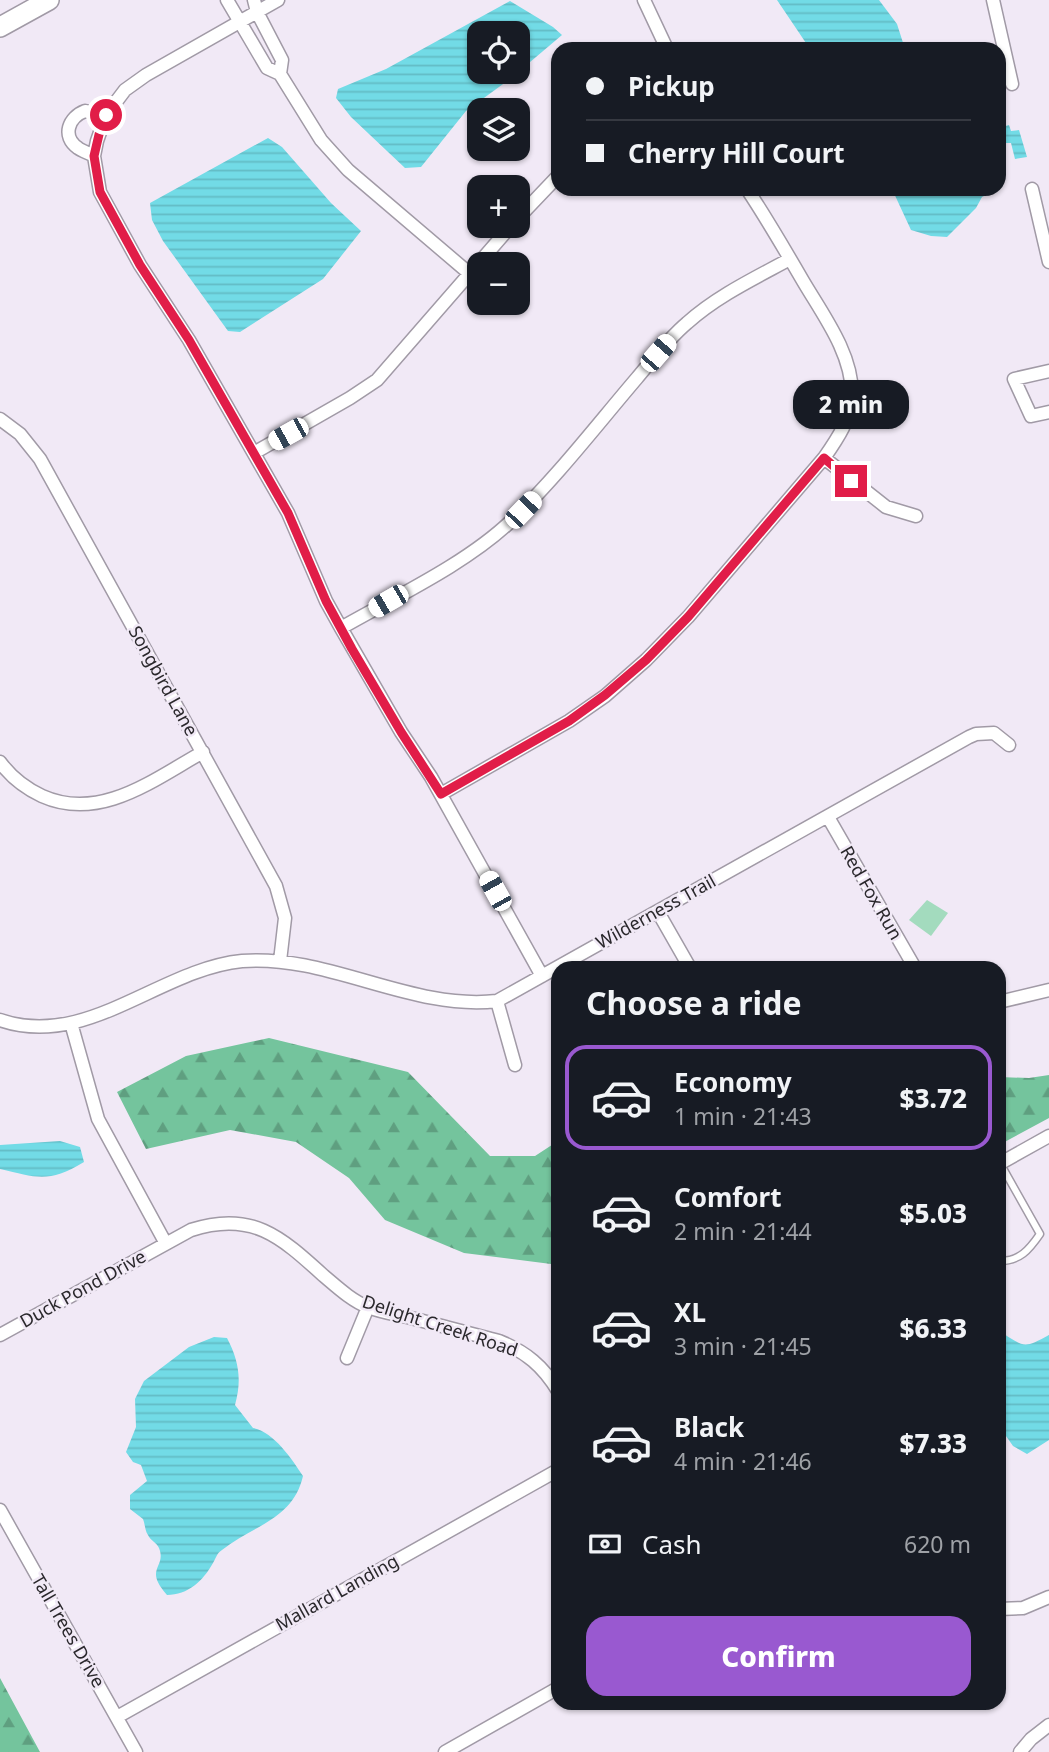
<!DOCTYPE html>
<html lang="en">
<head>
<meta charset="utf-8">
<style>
  body { margin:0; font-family:"Noto Sans",sans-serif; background:#20242c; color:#f1f3f6; height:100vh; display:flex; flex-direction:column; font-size:26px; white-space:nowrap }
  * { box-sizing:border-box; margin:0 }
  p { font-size:23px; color:#9ea1a6 }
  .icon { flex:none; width:38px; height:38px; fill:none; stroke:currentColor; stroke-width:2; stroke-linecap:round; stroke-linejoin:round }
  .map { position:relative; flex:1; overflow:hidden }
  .drawer { position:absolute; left:551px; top:961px; width:455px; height:749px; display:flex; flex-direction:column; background:#171b24; border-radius:21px; box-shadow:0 2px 5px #0004 }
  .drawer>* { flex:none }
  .hud { position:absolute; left:551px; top:42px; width:455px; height:154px; border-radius:21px; box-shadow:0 2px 5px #0004; display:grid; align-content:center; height:154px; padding:0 35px; background:#171b24 }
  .buttons { position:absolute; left:467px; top:21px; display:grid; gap:14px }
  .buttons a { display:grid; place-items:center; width:63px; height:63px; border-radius:14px; background:#171b24; box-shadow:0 2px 5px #0004; font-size:35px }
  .end { position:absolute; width:32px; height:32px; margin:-16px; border:9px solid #e11d48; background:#fff; box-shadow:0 0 0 4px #fff }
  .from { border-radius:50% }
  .bubble { position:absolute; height:49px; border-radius:21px; background:#171b24; box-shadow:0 2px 5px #0004; font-size:23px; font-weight:800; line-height:49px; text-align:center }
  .car { position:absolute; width:21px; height:42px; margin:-21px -10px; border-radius:9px; box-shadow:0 0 5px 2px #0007; background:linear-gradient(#fff 24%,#345 0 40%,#fff 0 76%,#345 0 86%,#fff 0) }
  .hud b { display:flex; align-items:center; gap:24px; height:66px; font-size:26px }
  .hud b+b { border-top:2px solid #363941 }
  .hud i { width:18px; height:18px; background:#f1f3f6 }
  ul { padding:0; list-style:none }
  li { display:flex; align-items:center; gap:21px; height:105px; margin:0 14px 10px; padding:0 21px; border:4px solid transparent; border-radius:21px }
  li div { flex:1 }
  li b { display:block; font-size:26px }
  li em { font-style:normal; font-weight:800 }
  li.on { border-color:#9959d0 }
  li>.icon { width:63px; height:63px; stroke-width:1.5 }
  h2 { padding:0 35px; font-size:32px; line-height:84px }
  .pay { display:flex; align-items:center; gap:18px; height:77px; padding:0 35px; font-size:26px }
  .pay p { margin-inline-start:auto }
  .button { display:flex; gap:14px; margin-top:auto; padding:14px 35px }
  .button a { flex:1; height:80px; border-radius:21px; background:#9959d0; color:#fff; font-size:28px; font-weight:800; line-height:80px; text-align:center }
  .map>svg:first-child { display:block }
</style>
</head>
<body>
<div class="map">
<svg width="1049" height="1752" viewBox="0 0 1049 1752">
  <defs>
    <pattern id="forest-firs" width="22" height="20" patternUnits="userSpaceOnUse" patternTransform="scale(1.75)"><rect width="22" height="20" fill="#74c49d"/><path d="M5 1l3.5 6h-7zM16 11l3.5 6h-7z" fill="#5f9f80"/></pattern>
    <pattern id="water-rules" width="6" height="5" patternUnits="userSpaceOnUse" patternTransform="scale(1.75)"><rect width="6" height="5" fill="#72dbe6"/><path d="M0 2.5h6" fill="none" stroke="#63bcc5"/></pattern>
  </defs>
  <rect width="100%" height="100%" fill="#f1e9f6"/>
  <path fill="#a3dbbe" d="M927 900 948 913 931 936 909 920Z"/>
  <path fill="url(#forest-firs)" d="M269 1038 408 1072 490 1156H535L558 1141V1258L551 1264 464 1253 385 1220 349 1178 296 1142 230 1130 146 1149 117 1092 186 1056Z
    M1049 1075V1118L999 1145V1077L1029 1078Z
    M0 1678 40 1752H0Z"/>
  <path fill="url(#water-rules)" fill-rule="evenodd" d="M777 0H879L897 24 905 49H810Z
    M510 1 553 27 562 35 510 79 466 111 421 167 405 168 351 117 336 98 338 89 386 69ZM518 33V72H480V33Z
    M1009 125 1011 131 1019 130 1027 157 1015 159 1011 143H1006L1002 127Z
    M268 138 282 147 331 203 361 231 323 279 240 332 228 331 163 241 152 220 150 203Z
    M892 189H992V192L982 197 976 208 947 237 931 236 911 230Z
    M60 1141 80 1147 84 1162C49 1183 38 1178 0 1169V1145Z
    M999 1331C1024 1346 1022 1350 1049 1335V1440L1027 1454 1013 1446 999 1426Z
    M214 1337 227 1338C239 1361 242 1380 235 1405L253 1428C273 1431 292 1459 303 1476 293 1520 253 1525 222 1550 217 1553 216 1558 213 1563 203 1581 188 1595 167 1595 143 1568 167 1568 159 1548 157 1543 150 1540 148 1535 145 1531 145 1524 143 1519L130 1509V1495L147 1481 141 1465 133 1462 126 1452 136 1427 135 1399 144 1381 189 1347Z"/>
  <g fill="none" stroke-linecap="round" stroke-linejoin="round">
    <g stroke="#a19aa6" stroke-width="9">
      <path id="lane" d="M999 1261C1020 1261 1029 1250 1040 1234L1000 1163"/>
    </g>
    <g stroke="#a19aa6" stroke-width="15">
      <path id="street" d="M227 0 267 68 280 74
        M254 0 257 12 282 60 280 74 321 140 348 170 470 274
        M278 0 146 75 125 90 106 115 97 141 94 156 100 192 140 265 189 340 288 513 326 601 341 628 401 732 431 777 542 976
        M644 0 667 49
        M993 0 1012 84
        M94 156C89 153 82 151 78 148 61 136 69 117 85 111L106 115
        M1032 189 1049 262
        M518 218 558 176
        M1049 371 1014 379 1031 416 1049 412
        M0 419 20 434 40 459 276 886 285 918 280 961
        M254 453 350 398 377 380 511 226
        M824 458 886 507 916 516
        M341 628C395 597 466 564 511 521 557 477 596 426 637 378 653 359 668 339 687 323 717 296 755 278 790 259
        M0 762C11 777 25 788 42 796 100 822 153 780 203 752
        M441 794 569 721 605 696 646 660 688 617 824 458C838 438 851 419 852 394 852 353 823 315 803 281 785 250 767 219 747 189
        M828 817 915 968
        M658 912 690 968
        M497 1001 515 1065
        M999 1002 1049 990
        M0 1020C86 1050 160 969 242 961 328 954 411 1011 497 1001L969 737 976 734 994 733 1009 745
        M71 1023 98 1119 165 1242
        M999 1164 1049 1136
        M0 1335 191 1230C252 1210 281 1237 324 1276 337 1287 352 1301 368 1307 383 1313 400 1315 415 1319 443 1326 471 1334 499 1341 526 1352 543 1366 558 1391
        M347 1358 368 1307
        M0 1510 136 1752
        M999 1609 1023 1608 1049 1597
        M117 1717 558 1470
        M445 1752 558 1688
        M1020 1752 1031 1739 1049 1725"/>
    </g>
    <g stroke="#a19aa6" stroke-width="22">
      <path id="primary" d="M0 27 49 0"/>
    </g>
    <use href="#lane" stroke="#fff" stroke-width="6"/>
    <use href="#street" stroke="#fff" stroke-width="12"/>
    <use href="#primary" stroke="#fff" stroke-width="19"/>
  </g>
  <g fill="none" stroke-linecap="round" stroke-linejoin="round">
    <path stroke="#e11d48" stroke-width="9" d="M106 115 101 126 94 156 100 192 140 265 189 340 288 513 326 601 352 649 401 732 441 794 569 721 605 695 646 660 688 617 824 458 851 481"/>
  </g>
  <g text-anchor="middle" stroke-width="5" stroke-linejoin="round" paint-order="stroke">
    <g font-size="18" fill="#2a282c" stroke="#f1e9f6">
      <text transform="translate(163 681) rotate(61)" y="6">Songbird Lane</text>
      <text transform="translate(871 893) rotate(60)" y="6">Red Fox Run</text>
      <text transform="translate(656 912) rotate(-29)" y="6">Wilderness Trail</text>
      <text transform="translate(83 1289) rotate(-29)" y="6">Duck Pond Drive</text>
      <text transform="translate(440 1326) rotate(18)" y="6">Delight Creek Road</text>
      <text transform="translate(337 1593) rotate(-29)" y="6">Mallard Landing</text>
      <text transform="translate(68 1631) rotate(60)" y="6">Tall Trees Drive</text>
    </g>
  </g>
</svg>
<div class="buttons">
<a><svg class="icon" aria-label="locate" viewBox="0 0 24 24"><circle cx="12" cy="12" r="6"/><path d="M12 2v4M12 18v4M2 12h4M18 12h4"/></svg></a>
<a><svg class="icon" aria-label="layers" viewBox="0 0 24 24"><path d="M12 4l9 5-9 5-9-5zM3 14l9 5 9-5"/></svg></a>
<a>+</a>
<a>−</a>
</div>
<i class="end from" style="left:106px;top:115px"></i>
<i class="end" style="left:851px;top:481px"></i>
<div class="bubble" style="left:793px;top:380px;width:116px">2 min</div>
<i class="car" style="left:658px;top:353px;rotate:41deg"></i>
<i class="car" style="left:288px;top:434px;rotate:241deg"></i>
<i class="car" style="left:523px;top:510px;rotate:44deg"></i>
<i class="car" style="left:388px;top:601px;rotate:240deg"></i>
<i class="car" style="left:495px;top:891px;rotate:331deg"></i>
<div class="hud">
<b><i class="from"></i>Pickup</b>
<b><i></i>Cherry Hill Court</b>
</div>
<section class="drawer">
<h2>Choose a ride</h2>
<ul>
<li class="on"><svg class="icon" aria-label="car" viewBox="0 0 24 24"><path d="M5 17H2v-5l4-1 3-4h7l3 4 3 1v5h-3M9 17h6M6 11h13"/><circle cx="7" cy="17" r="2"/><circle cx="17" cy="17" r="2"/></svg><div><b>Economy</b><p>1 min · 21:43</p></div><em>$3.72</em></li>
<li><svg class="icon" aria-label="car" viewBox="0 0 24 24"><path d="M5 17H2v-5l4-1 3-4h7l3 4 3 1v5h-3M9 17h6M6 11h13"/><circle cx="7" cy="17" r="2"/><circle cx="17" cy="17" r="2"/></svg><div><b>Comfort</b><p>2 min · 21:44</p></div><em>$5.03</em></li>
<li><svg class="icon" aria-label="car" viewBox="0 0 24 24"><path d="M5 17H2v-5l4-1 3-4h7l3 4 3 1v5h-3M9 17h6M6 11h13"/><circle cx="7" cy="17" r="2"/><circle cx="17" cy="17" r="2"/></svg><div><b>XL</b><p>3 min · 21:45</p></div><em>$6.33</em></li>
<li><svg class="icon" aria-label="car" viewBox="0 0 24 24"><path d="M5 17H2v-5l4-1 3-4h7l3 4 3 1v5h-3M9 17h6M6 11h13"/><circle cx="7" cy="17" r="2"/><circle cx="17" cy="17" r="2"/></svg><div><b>Black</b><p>4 min · 21:46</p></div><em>$7.33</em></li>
</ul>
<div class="pay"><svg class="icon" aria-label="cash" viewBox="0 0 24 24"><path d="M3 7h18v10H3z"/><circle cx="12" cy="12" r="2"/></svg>Cash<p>620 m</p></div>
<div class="button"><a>Confirm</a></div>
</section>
</div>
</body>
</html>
